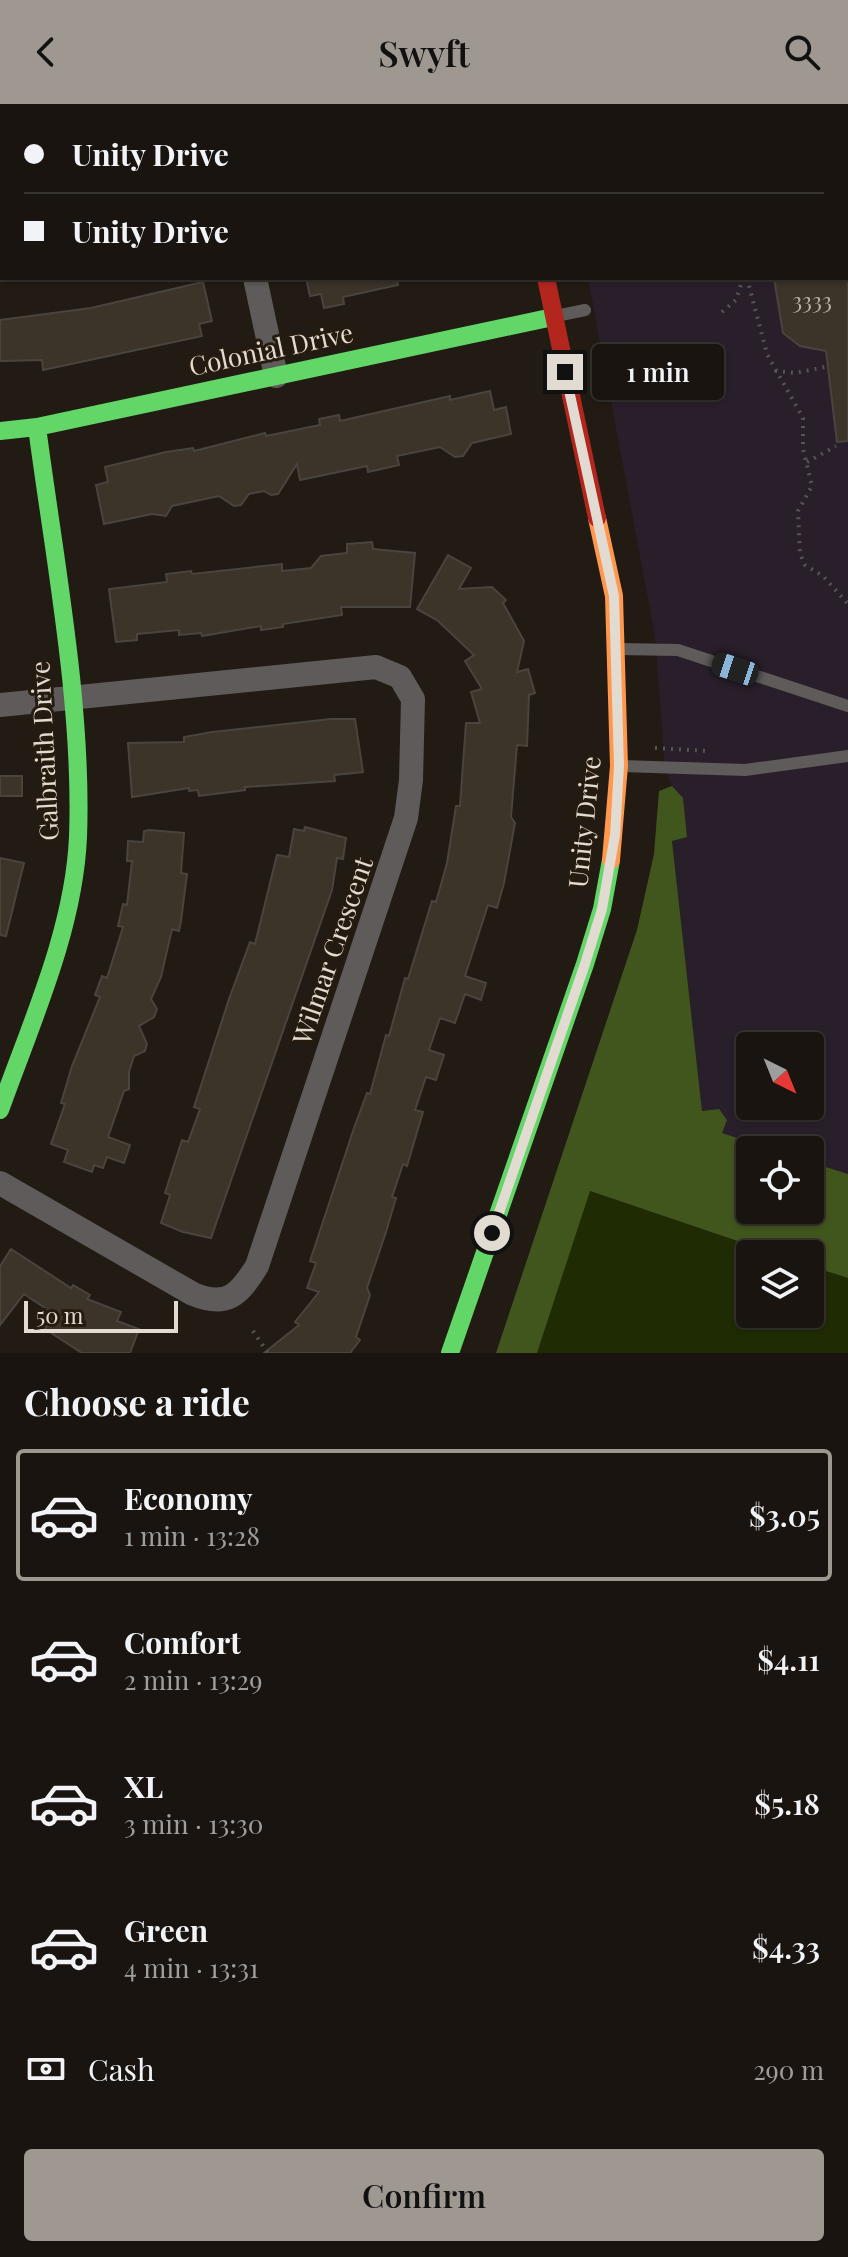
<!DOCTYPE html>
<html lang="en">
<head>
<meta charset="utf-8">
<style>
  body { margin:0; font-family:"Playfair Display",serif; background:#26211d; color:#f1f3f6; height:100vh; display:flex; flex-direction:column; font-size:30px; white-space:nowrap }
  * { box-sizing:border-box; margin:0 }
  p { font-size:26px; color:#9f9e9e }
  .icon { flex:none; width:44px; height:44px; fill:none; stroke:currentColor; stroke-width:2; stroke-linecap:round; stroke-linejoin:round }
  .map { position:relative; height:1249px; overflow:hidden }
  .sheet { display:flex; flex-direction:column; background:#19140f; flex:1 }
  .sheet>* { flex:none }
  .top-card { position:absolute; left:0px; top:0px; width:848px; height:176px; box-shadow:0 2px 6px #0004,0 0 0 2px #37332f; display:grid; align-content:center; height:176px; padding:0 24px; background:#19140f }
  .needle { width:52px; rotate:137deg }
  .tools { position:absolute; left:736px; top:928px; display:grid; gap:16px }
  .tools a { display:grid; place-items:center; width:88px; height:88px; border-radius:8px; background:#19140f; box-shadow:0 2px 6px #0004,0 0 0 2px #37332f; font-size:40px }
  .scale { position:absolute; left:24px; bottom:20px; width:154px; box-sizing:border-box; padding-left:8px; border:4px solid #e2dbd2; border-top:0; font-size:22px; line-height:28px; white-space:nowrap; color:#e2dbd2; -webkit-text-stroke:6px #261b0f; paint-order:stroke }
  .end { position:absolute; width:36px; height:36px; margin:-18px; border:10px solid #e2dbd2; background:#111; box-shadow:0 0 0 4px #111 }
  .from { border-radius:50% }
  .bubble { position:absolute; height:56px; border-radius:8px; background:#19140f; box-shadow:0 2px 6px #0004,0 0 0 2px #37332f; font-size:26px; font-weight:600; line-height:56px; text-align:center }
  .car { position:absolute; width:24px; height:48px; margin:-24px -12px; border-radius:10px; box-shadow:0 0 6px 2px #0007; background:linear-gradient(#222 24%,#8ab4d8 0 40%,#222 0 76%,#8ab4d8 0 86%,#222 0) }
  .top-card b { display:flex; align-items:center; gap:28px; height:76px; font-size:30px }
  .top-card b+b { border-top:2px solid #37332f }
  .top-card i { width:20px; height:20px; background:#f1f3f6 }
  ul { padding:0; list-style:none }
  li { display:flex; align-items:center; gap:24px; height:132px; margin:0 16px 12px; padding:0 8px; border:4px solid transparent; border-radius:8px }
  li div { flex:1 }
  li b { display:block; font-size:30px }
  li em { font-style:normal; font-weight:600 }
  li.active { border-color:#9e9890 }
  li>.icon { width:72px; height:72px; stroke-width:1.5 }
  h2 { padding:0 24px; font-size:36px; line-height:96px }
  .pay { display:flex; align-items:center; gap:20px; height:88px; padding:0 24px; font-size:30px }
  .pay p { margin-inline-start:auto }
  .primary-button { display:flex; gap:16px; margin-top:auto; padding:16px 24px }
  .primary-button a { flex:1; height:92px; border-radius:8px; background:#9e9890; color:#111; font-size:32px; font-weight:600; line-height:92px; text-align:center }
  header { display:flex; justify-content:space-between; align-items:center; height:104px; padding:0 24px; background:#9e9890; color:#111; font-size:36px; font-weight:600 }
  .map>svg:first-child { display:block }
</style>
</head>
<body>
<header><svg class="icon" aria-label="back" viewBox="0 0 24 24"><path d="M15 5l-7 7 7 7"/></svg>Swyft<svg class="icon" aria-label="search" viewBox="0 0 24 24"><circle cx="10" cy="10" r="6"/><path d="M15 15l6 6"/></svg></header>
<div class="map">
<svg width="848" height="1249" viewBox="0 0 848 1249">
  <rect width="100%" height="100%" fill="#211b14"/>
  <path fill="#291f2b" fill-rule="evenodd" d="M555 0H848V1070L810 1058V1046H774L721 1029 719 1005 702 1007 672 736 687 733 683 695 672 682 665 663 655 532 588 174H846V2ZM750 942H810V1002H750Z"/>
  <path fill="#1e2b03" d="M589 1087 776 1150H750V1210H810V1162L848 1174V1249H537Z"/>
  <path fill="#41561d" d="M672 682 683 694 687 733 672 737 702 1007 719 1005 727 1016 722 1029 774 1046H750V1106H810V1058L848 1070V1174L810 1162V1150H776L590 1087 537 1249H496L637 826 654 750 659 687Z"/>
  <path fill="#3c3329" stroke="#4a443f" stroke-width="2" d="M306 174H397L398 181 343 193 344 200 324 204 321 190 310 192Z
    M774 174H848V337L837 338 826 247 800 242 783 229Z
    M203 178 212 217 199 220 202 232 43 266 42 256 0 257V216L91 204Z
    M490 287 494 306 506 303 511 330 472 339 463 352 455 353 440 343 397 352 399 361 368 368 367 362 300 376 297 360 278 390 271 391 264 387 249 390 241 401 234 402 219 392 172 402 166 412 152 410 104 420 96 381 108 378 105 363 166 348 193 344 194 347 265 329 266 332 320 321 319 315 339 311 340 317 450 292V296Z
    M372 438 373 445 415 449 410 503H341L342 511 283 520V523L261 526V522L202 532 201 529 179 531V526L137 530V536L116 538 109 485 167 478 166 470 191 467 192 470 282 460V467L311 464 321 452 347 449V440Z
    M448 451 471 464 459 485 492 483 506 496 503 499 524 537 517 568 528 565 535 589 529 591 527 642 517 641 511 713 515 719 504 779 497 804 488 801 465 872 486 879 481 896 465 890 455 919 440 914 429 946 444 951 436 976 426 973 415 1006 423 1008 407 1062 403 1060 392 1093 396 1094 386 1128 367 1184 370 1191 356 1233 360 1236 350 1249H264L299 1221 295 1218 319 1188 307 1184 316 1159 310 1157 354 1024 367 989 370 990 386 931 389 932 405 874 408 875 432 797 436 798 447 759 456 702H460L466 619H480L471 588 482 585 465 557 474 551 437 516 417 505Z
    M331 615H355L363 668 334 671 335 677 245 683V686L199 692 198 686 189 687V684L132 693 128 639 184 638V633L212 628Z
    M0 672H22V692H0Z
    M305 723 346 734 343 755 337 754 332 786 211 1134 183 1128 161 1119 170 1091 165 1089 182 1036 188 1038 200 1005 194 1003 229 895 250 838 255 840 277 751 289 753 294 725 304 727Z
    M149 726 184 729 181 769 187 770 181 817 179 827 172 825 161 873 151 895 157 905 154 913 139 922 147 940 145 947 134 952 129 968V985L124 987 108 1033 130 1041 124 1059 107 1053 103 1064 94 1061 92 1068 64 1058 68 1046 51 1040 65 1000 61 999 72 962 100 893 95 891 102 872 107 874 123 823 118 822 123 800 127 801 132 757H127L128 737 143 738 144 727Z
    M0 754 24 759 6 832 0 831Z
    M11 1145 71 1184 73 1181 90 1191 87 1195 121 1208 117 1217 139 1225 130 1249H82L45 1225 54 1210 24 1190 0 1221V1162Z"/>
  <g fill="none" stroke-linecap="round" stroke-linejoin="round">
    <path stroke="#585451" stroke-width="4" stroke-dasharray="2 6" stroke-linecap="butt" d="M684 0V2
      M747 174 767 250 803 314V345L812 382 798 407 800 450 805 461 823 472 848 500
      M722 208 736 196 743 174
      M775 267 795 269 825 263
      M807 358 836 342
      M655 644 708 647
      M253 1227 268 1249"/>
    <path stroke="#5e5b5a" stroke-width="12" d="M556 212 585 206
      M618 545 678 546 848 602
      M622 662 745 666 848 652"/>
    <path stroke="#5e5b5a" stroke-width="24" d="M290 2 291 0
      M255 174 276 272
      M0 601 376 563 400 573 413 595 411 676 406 714 257 1162C239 1191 227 1204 193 1190L0 1079"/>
    <path stroke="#63d668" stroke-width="18" d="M514 0 515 2
      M0 327 37 323 553 213
      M0 1006C31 919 74 826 78 733 83 602 54 453 37 323
      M450 1249 585 860 602 805 611 756"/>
    <path stroke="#ff974d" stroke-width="18" d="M597 414 614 492 619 662 611 756"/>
    <path stroke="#b3261e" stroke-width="18" d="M546 174 597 414"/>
  </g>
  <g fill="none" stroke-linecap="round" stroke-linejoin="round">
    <path stroke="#e2dbd2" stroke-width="10" d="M492 1129 585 860 602 805 615 731 619 662 614 492 565 268"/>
  </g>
  <g text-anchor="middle" stroke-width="6" stroke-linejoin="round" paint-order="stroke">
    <g font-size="22" fill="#b8b1a8">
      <text x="812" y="205">3333</text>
    </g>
    <g font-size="26" fill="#e2dbd2" stroke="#261b0f">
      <text transform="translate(271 246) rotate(-12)" y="9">Colonial Drive</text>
      <text transform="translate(45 647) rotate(-93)" y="9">Galbraith Drive</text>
      <text transform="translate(585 718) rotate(-84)" y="9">Unity Drive</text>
      <text transform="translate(333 847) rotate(-71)" y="9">Wilmar Crescent</text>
    </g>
  </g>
</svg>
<div class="tools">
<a><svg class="needle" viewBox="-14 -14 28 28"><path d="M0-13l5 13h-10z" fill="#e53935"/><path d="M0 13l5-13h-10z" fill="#9f9e9e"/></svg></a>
<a><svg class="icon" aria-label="locate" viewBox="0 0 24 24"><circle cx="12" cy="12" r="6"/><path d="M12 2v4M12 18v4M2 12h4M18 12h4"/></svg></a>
<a><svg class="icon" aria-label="layers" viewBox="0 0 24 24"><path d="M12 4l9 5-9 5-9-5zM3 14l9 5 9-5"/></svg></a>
</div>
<div class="scale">50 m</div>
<i class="end from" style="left:492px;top:1129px"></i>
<i class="end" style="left:565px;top:268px"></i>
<div class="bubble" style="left:592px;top:240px;width:132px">1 min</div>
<i class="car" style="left:735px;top:565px;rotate:288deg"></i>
<div class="top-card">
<b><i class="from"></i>Unity Drive</b>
<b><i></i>Unity Drive</b>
</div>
</div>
<section class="sheet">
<h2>Choose a ride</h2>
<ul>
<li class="active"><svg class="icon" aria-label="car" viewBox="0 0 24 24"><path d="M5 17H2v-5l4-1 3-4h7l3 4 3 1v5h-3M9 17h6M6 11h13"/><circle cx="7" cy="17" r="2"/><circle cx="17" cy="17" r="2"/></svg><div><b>Economy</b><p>1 min · 13:28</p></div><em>$3.05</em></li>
<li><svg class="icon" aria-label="car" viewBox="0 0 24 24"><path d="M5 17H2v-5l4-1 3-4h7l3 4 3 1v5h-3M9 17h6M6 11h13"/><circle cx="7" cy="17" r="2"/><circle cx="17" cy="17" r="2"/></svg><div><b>Comfort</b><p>2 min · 13:29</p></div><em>$4.11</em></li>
<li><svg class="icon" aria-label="car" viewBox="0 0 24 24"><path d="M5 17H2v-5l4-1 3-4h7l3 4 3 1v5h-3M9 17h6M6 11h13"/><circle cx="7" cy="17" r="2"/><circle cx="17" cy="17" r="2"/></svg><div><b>XL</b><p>3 min · 13:30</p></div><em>$5.18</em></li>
<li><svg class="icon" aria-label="car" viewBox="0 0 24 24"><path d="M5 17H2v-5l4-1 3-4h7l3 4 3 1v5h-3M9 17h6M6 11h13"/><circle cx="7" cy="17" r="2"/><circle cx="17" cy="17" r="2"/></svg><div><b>Green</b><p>4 min · 13:31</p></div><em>$4.33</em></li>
</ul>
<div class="pay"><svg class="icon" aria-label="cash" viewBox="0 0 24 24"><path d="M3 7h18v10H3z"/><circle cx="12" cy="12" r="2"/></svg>Cash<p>290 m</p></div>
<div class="primary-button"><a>Confirm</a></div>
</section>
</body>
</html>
